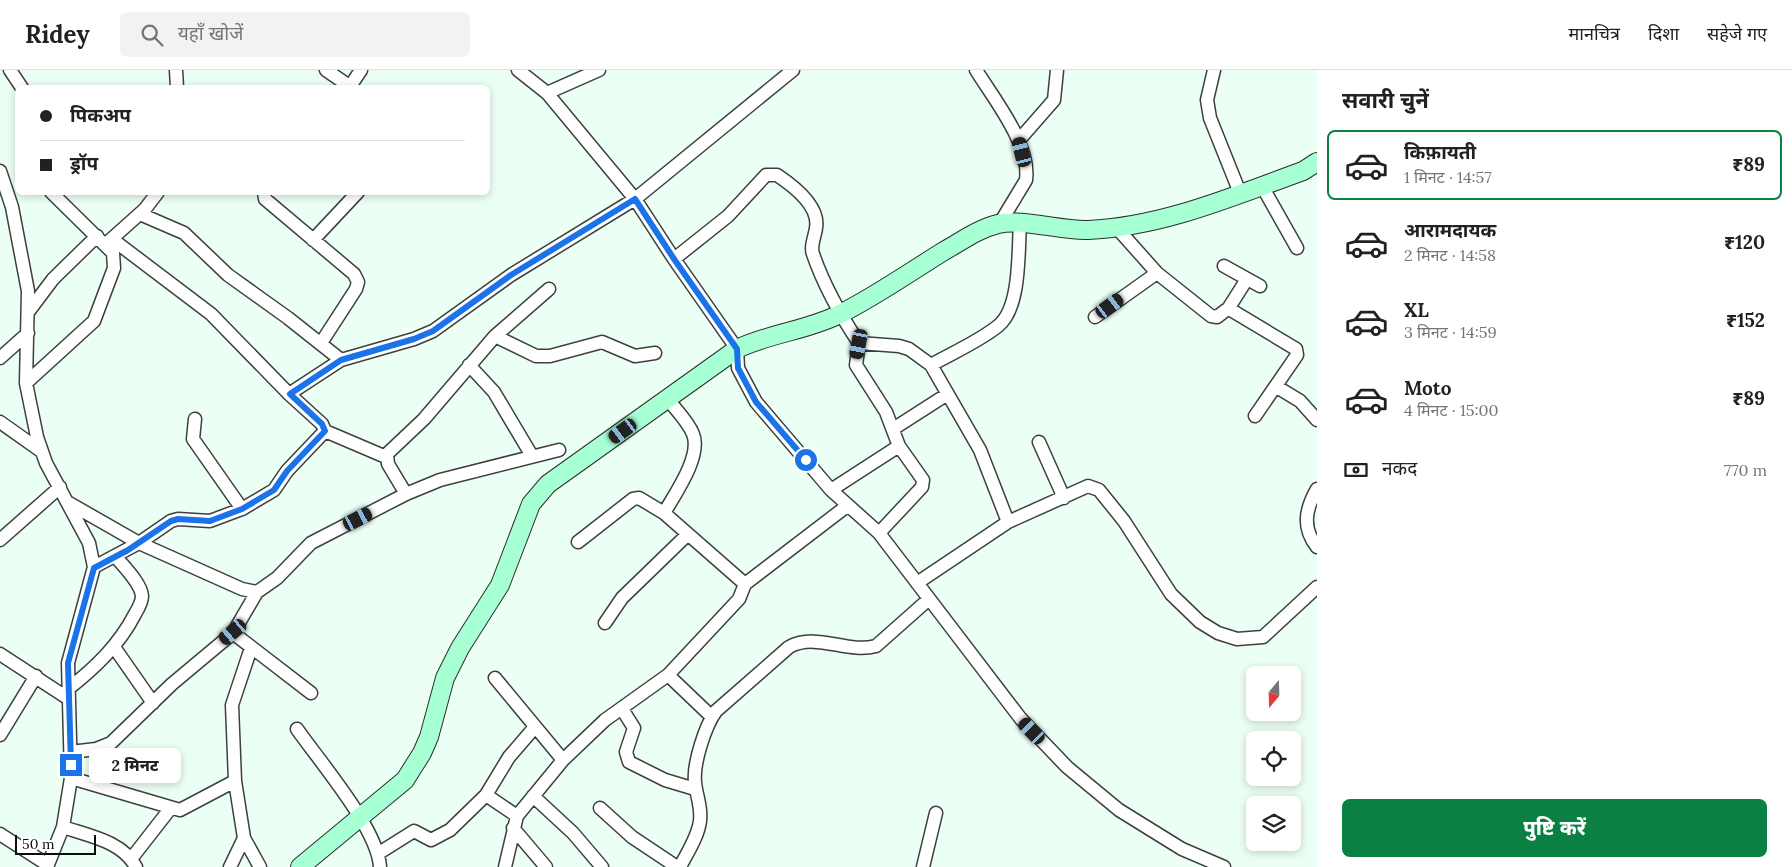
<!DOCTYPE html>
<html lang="hi">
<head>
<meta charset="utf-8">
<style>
  body { margin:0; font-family:Lora,"Noto Sans Devanagari",serif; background:#f2f2f2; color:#202124; height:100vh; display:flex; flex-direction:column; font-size:19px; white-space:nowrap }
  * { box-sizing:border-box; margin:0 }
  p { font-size:16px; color:#757577 }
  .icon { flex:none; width:28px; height:28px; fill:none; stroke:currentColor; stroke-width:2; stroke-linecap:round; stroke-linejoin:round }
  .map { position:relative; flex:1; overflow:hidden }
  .drawer { display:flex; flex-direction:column; background:#fff; width:475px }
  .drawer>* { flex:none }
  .guide { position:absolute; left:15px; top:15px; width:475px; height:110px; border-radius:8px; box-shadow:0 2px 8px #0003; display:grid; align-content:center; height:110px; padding:0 25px; background:#fff }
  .needle { width:32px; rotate:199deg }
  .buttons { position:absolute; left:1246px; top:596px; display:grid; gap:10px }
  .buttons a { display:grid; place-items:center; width:55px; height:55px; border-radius:8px; background:#fff; box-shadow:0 2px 8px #0003; font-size:25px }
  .scale { position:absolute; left:15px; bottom:12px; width:81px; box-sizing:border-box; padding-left:5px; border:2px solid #0c0c0c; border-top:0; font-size:14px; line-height:18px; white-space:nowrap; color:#0c0c0c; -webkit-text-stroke:4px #fff; paint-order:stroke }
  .end { position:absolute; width:22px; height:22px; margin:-11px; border:6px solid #1a73e8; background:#fff; box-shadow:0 0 0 2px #fff }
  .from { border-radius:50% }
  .bubble { position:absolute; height:35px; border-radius:8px; background:#fff; box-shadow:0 2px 8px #0003; font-size:16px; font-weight:800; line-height:35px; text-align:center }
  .car { position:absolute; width:15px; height:30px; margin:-15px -8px; border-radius:6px; box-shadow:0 0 4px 1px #0007; background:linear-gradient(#222 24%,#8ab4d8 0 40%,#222 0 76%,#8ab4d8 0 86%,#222 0) }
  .guide b { display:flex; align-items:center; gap:18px; height:48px; font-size:19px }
  .guide b+b { border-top:1px solid #e0e0e0 }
  .guide i { width:12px; height:12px; background:#202124 }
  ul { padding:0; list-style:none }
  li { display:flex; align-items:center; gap:15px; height:70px; margin:0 10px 8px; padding:0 15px; border:2px solid transparent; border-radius:8px }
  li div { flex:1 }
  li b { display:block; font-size:19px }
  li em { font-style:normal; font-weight:800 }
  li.selected { border-color:#0b8043 }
  li>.icon { width:45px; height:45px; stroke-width:1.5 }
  h2 { padding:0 25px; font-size:22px; line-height:60px }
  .pay { display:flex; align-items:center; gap:12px; height:55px; padding:0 25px; font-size:19px }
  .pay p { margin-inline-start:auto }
  .button { display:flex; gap:10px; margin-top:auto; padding:10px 25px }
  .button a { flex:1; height:58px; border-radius:8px; background:#0b8043; color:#fff; font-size:20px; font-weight:800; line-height:58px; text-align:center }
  header { display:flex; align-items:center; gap:30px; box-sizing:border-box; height:70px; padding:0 25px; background:#fff; border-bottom:1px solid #e0e0e0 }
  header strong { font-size:24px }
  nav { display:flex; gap:28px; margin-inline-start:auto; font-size:18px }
  .search { width:350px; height:45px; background:#f2f2f2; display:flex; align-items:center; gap:12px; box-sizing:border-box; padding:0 18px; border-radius:8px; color:#757577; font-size:19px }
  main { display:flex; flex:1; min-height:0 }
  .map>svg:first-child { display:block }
</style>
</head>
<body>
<header>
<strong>Ridey</strong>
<div class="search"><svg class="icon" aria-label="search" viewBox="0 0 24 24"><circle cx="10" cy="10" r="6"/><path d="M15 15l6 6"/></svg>यहाँ खोजें</div>
<nav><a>मानचित्र</a><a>दिशा</a><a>सहेजे गए</a></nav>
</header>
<main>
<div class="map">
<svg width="1317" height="797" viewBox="0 0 1317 797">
  <rect width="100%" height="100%" fill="#ecfff4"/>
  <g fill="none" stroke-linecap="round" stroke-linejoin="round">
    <g stroke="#3f3f3f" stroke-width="15">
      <path id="street" d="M10 0 22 18
        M176 0 177 18
        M326 0 352 18
        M518 0 547 23 635 129 674 189 737 279 738 298 756 332 831 420 879 463 1021 649 1067 697 1119 740 1182 779 1224 797
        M976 0C994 29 1031 75 1026 110L1000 153
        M1214 0 1207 30 1210 48 1240 123
        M349 18 361 0
        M547 23 599 0
        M1019 70 1054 30 1057 0
        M0 101 12 137 28 221 26 313 37 367 46 393 89 473 94 497 68 593 71 708 63 757 47 797
        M1262 116 1297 178
        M264 122 265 129 354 204 358 212 356 219 321 273
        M140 144 184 163 228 205 288 248 341 290
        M1116 157 1157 203 1211 246 1217 247 1226 240H1231L1296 279 1297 285 1255 346
        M313 170 358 122
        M107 173 145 139 158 122
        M674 189 728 146 766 105H777C792 115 820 136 816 158 815 166 810 177 813 184 824 216 841 246 859 273L856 295 886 342 899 376 923 410 922 417 879 463
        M1224 196 1260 216
        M1228 239 1247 209
        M29 241 53 209 97 166
        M1095 247 1157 203
        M495 266 536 286H550L602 272 635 286 655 283
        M859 273 899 276 909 279 931 295 980 380 1008 452
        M0 288 28 263
        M469 295 494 322 532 386
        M931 295C952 283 978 272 998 256 1021 238 1018 182 1020 153
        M26 313 94 251 114 198 113 183 51 122
        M1277 317 1300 331 1317 350
        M289 324 341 290 414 269 433 261 511 205 635 129 793 0
        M195 349 193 369 242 439
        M0 352 41 381
        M893 359 946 325
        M325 361 386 387
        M1039 372 1064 428
        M1317 419C1305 440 1302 458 1317 477
        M831 420 899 376
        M406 424 388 394 387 384 424 349 495 266 549 219
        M69 433 139 473 242 519 257 522 277 508 311 473 406 424 440 410 559 380
        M664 443C675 424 702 386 693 364 688 351 675 339 667 328
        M0 470 60 417
        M578 472 633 429 639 428 664 443 745 514
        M94 497 139 473 171 451 178 449 210 451 242 439 274 420 287 401 325 361 322 354 289 324 211 244 112 169
        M917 513 1008 452 1088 416 1099 420 1124 451 1171 524 1200 552 1218 563 1237 569 1263 567 1317 517
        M605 553 622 528 687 465
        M233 563 311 623
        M114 577 153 633
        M251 578 232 635 235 711 244 768 260 797
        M0 584 69 629
        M668 605 712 647
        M495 608 563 690
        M68 619C95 598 119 575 135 544 138 539 142 532 142 526 141 513 124 497 116 487
        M622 639 634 658 626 682 629 692 665 710 695 719
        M297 659C320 692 378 759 380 797
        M0 665 36 606
        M71 682 96 679 111 673 172 614 233 563 257 522
        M71 708 180 740 235 711
        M486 725 517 746
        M533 726 573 763 602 797
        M600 738 632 767 677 797
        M63 757C89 766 122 771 136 797
        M513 758 546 797
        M0 764 48 795
        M379 783 414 761 431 770 450 760 486 725 509 687 534 658
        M131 789 170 739
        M230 797 244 768
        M505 797 517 746 563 690 605 650 668 605 739 529 745 514 847 436
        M680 797C687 783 698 767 700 751 702 737 696 725 695 712 693 694 705 656 716 641L789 577C817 562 847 584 876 576L929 529
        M923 797 936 743"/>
    </g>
    <g stroke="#2e2e2e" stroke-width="20">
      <path id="secondary" d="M300 797 405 710 422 683 429 667 445 608 460 578 500 515 531 434 548 414 737 279C770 263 806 261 840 244 876 226 910 202 944 181 962 171 978 159 998 154 1022 148 1060 161 1088 160 1162 157 1234 126 1303 101L1317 92"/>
    </g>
    <use href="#street" stroke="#fff" stroke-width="12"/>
    <use href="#secondary" stroke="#a7ffd4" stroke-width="18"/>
  </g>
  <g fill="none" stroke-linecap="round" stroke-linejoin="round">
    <path stroke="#1a73e8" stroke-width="6" d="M71 695 68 593 94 498 128 480 171 451 178 449 210 451 242 439 274 420 287 401 325 361 322 354 290 324 341 290 414 269 433 261 511 205 635 129 674 189 737 279 738 298 756 332 806 390"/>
  </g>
</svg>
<div class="buttons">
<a><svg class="needle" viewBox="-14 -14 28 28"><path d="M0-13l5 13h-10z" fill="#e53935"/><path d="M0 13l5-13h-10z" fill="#757577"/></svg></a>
<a><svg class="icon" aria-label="locate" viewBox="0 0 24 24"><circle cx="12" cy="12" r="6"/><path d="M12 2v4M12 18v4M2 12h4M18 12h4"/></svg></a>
<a><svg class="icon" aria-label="layers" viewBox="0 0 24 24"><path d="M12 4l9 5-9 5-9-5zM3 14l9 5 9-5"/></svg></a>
</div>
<div class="scale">50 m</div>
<i class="end from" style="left:806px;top:390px"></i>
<i class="end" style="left:71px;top:695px"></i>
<div class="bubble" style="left:89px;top:678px;width:92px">2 मिनट</div>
<i class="car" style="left:1022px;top:82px;rotate:346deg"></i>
<i class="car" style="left:1110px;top:236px;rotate:54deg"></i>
<i class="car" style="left:859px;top:274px;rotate:191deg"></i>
<i class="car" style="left:623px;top:361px;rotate:234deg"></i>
<i class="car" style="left:358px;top:449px;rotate:63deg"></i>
<i class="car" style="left:233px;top:562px;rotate:230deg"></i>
<i class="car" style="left:1032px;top:661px;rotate:316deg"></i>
<div class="guide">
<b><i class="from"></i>पिकअप</b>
<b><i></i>ड्रॉप</b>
</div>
</div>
<section class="drawer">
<h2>सवारी चुनें</h2>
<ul>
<li class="selected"><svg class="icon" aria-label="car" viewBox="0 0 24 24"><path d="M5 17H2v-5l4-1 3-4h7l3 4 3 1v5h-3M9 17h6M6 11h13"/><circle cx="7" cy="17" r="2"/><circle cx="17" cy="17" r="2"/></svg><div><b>किफ़ायती</b><p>1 मिनट · 14:57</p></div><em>₹89</em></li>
<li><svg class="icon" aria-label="car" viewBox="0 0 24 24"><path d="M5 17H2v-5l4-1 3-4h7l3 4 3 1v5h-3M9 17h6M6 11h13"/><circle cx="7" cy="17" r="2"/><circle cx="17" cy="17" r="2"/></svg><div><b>आरामदायक</b><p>2 मिनट · 14:58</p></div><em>₹120</em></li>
<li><svg class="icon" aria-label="car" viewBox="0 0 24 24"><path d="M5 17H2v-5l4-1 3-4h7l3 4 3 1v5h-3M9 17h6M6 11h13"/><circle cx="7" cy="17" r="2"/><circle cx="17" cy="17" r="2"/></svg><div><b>XL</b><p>3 मिनट · 14:59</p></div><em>₹152</em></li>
<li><svg class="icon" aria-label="car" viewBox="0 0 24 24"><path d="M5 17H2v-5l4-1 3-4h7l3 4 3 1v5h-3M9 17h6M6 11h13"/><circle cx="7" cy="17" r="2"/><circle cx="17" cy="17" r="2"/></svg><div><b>Moto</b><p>4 मिनट · 15:00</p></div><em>₹89</em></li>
</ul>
<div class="pay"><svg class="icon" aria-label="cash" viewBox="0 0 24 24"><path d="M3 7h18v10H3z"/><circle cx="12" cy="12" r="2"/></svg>नकद<p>770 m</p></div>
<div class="button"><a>पुष्टि करें</a></div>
</section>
</main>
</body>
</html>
